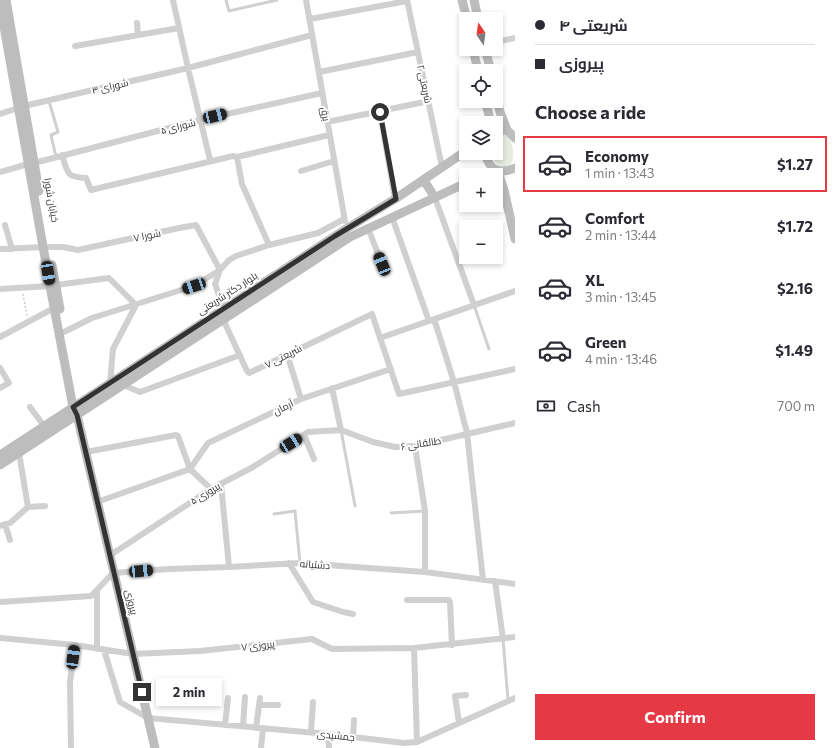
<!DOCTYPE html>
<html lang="en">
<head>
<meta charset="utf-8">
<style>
  body { margin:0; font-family:Commissioner,Cairo,sans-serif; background:#f7f7f7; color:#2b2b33; height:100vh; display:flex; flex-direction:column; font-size:15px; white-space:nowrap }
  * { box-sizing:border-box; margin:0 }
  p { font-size:13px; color:#7c7c81 }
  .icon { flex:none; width:22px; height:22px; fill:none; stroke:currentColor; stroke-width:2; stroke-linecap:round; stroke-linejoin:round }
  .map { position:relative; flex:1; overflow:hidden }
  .details { display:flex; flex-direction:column; background:#fff; width:320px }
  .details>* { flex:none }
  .top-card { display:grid; align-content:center; height:88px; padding:0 20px; background:#fff }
  .needle { width:26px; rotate:347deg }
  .controls { position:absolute; left:459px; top:12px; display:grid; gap:8px }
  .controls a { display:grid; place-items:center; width:44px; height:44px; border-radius:0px; background:#fff; box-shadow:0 2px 6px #0003; font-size:20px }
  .end { position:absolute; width:18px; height:18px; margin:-9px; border:5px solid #333; background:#fff; box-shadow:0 0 0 2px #fff }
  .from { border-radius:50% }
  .bubble { position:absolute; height:28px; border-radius:0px; background:#fff; box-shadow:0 2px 6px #0003; font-size:13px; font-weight:700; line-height:28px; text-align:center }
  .car { position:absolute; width:12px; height:24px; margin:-12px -6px; border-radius:5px; box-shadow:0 0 3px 1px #0007; background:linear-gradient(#222 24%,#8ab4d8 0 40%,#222 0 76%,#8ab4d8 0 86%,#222 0) }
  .top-card b { display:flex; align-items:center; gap:14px; height:38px; font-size:15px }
  .top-card b+b { border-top:1px solid #e1e1e2 }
  .top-card i { width:10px; height:10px; background:#2b2b33 }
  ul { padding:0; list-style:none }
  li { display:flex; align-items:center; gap:12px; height:56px; margin:0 8px 6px; padding:0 12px; border:2px solid transparent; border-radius:0px }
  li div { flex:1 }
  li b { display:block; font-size:15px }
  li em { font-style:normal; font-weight:700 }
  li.on { border-color:#e63946 }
  li>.icon { width:36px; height:36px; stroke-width:1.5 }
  h2 { padding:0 20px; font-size:18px; line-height:48px }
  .pay { display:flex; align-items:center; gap:10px; height:44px; padding:0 20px; font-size:15px }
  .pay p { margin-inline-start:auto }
  .cta { display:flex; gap:8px; margin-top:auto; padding:8px 20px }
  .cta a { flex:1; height:46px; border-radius:0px; background:#e63946; color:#fff; font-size:16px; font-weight:700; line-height:46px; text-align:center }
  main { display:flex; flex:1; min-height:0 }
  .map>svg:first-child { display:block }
</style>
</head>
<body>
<main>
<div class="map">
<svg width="515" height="748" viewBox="0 0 515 748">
  <rect width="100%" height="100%" fill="#fff"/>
  <path fill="#e6ecdf" d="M498 135C501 135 503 134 505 135 514 139 515 157 511 164 502 174 493 161 491 153H496V136Z"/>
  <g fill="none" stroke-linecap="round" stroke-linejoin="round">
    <path stroke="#cdcdcd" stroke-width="1.5" stroke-dasharray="2 2" stroke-linecap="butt" d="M23 294 27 316"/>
    <path stroke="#d0d0d0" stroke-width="3" d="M226 0 229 11 277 0
      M49 101 58 132 51 135 56 157
      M474 305 489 349
      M341 430 355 506
      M391 513 425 511
      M274 514 295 511 300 563
      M503 639 508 700"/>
    <path stroke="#d0d0d0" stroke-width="6" d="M173 0 188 68 210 160
      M306 0 345 221
      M407 0 442 167
      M310 19 407 1
      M137 23 138 35
      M496 42 515 38
      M75 46 179 28
      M319 72 418 52
      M24 106 188 68 312 35
      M380 112 395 199
      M0 114 18 108
      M327 122 429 101
      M62 155C68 173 66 177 86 178L91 190 233 156 237 157 329 135
      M237 157 242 184 269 245
      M34 163 200 120 322 93
      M301 171 334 161
      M0 172 28 164
      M435 198 474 305
      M392 217 429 321
      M5 225 12 249
      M368 228 382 264
      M49 247H63L78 250 179 228 196 225 220 270
      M0 249 44 247
      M220 270 215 284 224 309
      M56 285 109 278 136 305
      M0 289 50 286
      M223 319 247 371 249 373 372 314 399 394 515 369
      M434 319 454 382 467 433 483 580
      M64 332 92 318 194 286 220 270 229 260 236 256 269 245 318 233 344 219
      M0 337 54 308
      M380 338 515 291
      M287 354 301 399
      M0 368 9 383 0 388
      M110 383 113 349 136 305
      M123 385 140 392 240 355
      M332 388 341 430
      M30 407 44 426
      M304 435 314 459
      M415 446 425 511V572
      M86 452 176 435 178 436 190 469 211 489
      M221 484 229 567
      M97 502 190 469 208 443 301 399 391 369
      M28 507 45 506
      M5 524 10 540
      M0 526 10 523 28 507 19 453
      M109 556 211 489 253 467 308 432 341 430 373 442 395 447 415 446 515 423
      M289 563 313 602 343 612 353 614
      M495 581 503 639
      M97 591V649
      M407 600H449L450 602 452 645
      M0 602 91 596 113 573 169 569 229 567 300 563 425 572 515 584
      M0 638 75 645 133 654 200 651 312 639 332 649 414 648 515 637
      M414 648 417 742
      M104 650 120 702 148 718 328 734 404 743 417 742 515 698
      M259 705H278
      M459 723 455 696 466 695
      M225 725 228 698
      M243 726 245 697
      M256 728 260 698
      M311 732 313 702
      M328 734 329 748
      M353 737 354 720
      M71 748 70 682 75 645
      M261 748 263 728"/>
    <path stroke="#bdbdbd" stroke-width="9" d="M6 0 39 191
      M462 0 467 19
      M474 0 478 19
      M0 4 50 286 73 407 77 415 155 748
      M473 49 478 71
      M485 49 491 71
      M496 94 500 112 507 130
      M485 101 489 115V123
      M496 131 507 130 515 138
      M485 153C489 170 499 175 515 168
      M498 172 504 190 515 239
      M484 175 495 170
      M422 181 427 185 435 198
      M52 265 60 309
      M0 455 346 229 395 199 466 151
      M0 465 350 237 466 183"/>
  </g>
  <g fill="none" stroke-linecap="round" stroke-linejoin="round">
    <path stroke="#333" stroke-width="5" d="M142 692 77 415 73 407 335 236 396 199 380 112"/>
  </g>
  <g text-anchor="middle" stroke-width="4" stroke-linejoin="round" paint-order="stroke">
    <g font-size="10" fill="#333" stroke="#fff">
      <text transform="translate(425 84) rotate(78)" y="4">شریعتی ۲</text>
      <text transform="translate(110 86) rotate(-13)" y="4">شورای ۳</text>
      <text transform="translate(326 114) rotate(80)" y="4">برق</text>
      <text transform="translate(178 126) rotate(-14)" y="4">شورای ۵</text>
      <text transform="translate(52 200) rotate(80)" y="4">خیابان شورا</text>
      <text transform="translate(147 235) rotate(-12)" y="4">شورا ۷</text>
      <text transform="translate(227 293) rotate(-33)" y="4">بلوار دکتر شریعتی</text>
      <text transform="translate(283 356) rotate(-27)" y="4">شریعتی ۷</text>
      <text transform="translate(283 407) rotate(-26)" y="4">آرمان</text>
      <text transform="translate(421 443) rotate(-9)" y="4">طالقانی ۶</text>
      <text transform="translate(205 493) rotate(-31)" y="4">پیروزی ۵</text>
      <text transform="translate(315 564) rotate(4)" y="4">دشتیانه</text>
      <text transform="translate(132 602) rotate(77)" y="4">پیروزی</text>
      <text transform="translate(258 645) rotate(-6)" y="4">پیروزی ۷</text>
      <text transform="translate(336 735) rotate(6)" y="4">جمشیدی</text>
    </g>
  </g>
</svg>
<div class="controls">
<a><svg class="needle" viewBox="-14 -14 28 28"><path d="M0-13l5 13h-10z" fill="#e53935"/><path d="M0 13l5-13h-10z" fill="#7c7c81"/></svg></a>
<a><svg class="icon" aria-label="locate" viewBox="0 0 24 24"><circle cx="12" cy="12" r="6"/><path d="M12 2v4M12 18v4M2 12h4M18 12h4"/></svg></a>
<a><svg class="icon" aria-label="layers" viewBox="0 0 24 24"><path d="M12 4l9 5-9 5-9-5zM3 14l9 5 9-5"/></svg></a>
<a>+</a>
<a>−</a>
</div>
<i class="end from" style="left:380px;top:112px"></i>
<i class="end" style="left:142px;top:692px"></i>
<div class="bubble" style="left:156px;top:678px;width:66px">2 min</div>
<i class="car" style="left:215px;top:116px;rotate:77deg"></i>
<i class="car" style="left:382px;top:264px;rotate:338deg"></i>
<i class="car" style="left:48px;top:273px;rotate:171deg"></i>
<i class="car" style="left:194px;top:286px;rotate:252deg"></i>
<i class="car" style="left:291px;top:443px;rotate:58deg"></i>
<i class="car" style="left:141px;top:571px;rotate:85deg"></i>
<i class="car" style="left:73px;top:657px;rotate:8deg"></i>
</div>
<section class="details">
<div class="top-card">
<b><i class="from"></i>شریعتی ۴</b>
<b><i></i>پیروزی</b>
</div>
<h2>Choose a ride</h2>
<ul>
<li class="on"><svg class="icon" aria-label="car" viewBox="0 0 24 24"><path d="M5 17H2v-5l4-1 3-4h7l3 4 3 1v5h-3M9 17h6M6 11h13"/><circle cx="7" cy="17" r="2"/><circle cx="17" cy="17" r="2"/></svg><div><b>Economy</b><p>1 min · 13:43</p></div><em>$1.27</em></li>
<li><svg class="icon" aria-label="car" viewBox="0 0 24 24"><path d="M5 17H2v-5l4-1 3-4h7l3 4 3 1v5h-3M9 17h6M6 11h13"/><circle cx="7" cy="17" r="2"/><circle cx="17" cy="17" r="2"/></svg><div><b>Comfort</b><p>2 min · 13:44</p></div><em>$1.72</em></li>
<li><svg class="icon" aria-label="car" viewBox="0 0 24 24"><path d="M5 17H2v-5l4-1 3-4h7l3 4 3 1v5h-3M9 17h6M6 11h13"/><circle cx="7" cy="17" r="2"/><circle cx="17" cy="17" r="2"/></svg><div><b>XL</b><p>3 min · 13:45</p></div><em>$2.16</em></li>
<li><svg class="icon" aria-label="car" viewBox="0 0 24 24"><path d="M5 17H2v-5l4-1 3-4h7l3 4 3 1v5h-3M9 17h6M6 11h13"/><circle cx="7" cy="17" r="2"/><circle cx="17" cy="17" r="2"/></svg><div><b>Green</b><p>4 min · 13:46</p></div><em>$1.49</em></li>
</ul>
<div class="pay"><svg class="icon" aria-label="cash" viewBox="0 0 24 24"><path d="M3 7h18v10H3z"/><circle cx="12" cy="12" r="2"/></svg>Cash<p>700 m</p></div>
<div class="cta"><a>Confirm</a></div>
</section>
</main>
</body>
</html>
